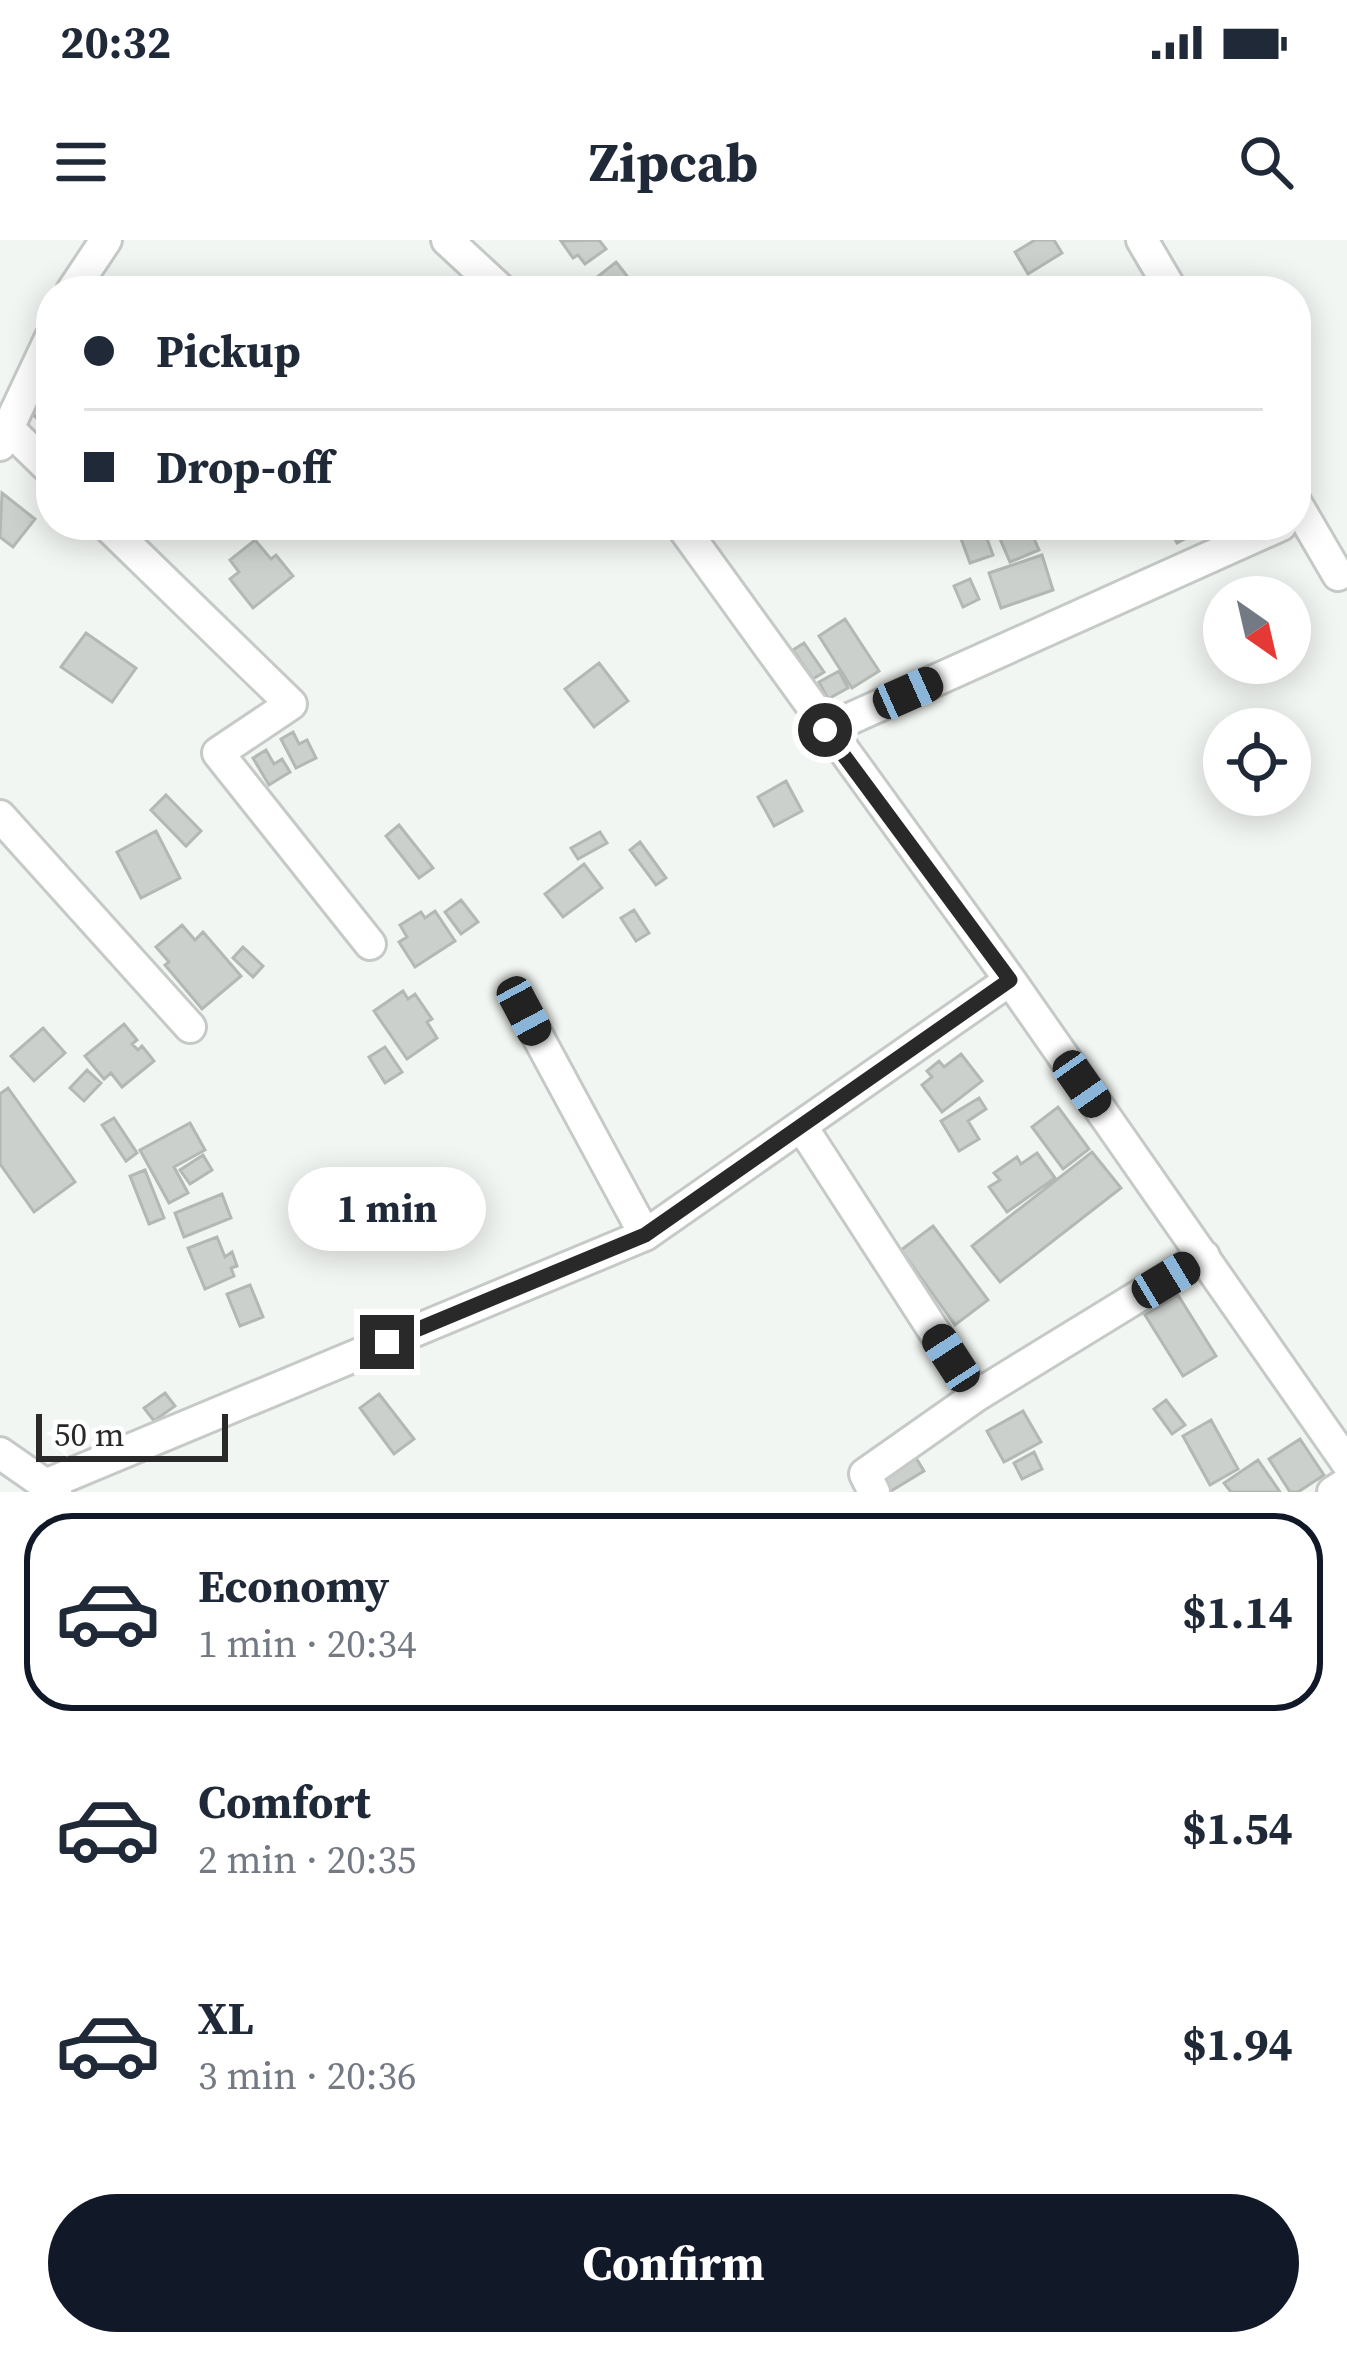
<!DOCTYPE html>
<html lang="en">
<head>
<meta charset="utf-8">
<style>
  body { margin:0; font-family:"Source Serif 4",serif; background:#f6f6f7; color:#1f2937; height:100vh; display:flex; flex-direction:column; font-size:45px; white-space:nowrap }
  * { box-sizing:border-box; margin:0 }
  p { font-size:39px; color:#747a83 }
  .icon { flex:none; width:66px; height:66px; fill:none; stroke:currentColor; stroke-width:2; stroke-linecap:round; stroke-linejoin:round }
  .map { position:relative; height:1252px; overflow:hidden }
  .sheet { display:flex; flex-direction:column; background:#fff; flex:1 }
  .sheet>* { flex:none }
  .guide { position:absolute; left:36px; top:36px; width:1275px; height:264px; border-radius:48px; box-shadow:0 6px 30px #0003; display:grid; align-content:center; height:264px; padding:0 48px; background:#fff }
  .needle { width:78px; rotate:146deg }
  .tools { position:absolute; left:1203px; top:336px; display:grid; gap:24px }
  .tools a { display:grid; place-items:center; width:108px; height:108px; border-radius:50%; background:#fff; box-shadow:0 6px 30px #0003; font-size:60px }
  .scale { position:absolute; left:36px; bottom:30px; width:192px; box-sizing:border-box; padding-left:12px; border:6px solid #282928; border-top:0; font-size:33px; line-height:42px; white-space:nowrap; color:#282928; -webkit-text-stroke:9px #fff; paint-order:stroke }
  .end { position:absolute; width:54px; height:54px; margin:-27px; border:15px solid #282928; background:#fff; box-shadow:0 0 0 6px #fff }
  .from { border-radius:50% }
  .bubble { position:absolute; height:84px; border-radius:42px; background:#fff; box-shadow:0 6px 30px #0003; font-size:39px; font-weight:700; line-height:84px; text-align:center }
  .car { position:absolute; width:36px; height:72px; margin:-36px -18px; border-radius:15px; box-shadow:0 0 9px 3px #0007; background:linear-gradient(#222 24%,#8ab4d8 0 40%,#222 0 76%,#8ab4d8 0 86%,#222 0) }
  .guide b { display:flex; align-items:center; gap:42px; height:114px; font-size:45px }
  .guide b+b { border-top:3px solid #e0e1e3 }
  .guide i { width:30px; height:30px; background:#1f2937 }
  ul { padding:21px 0 0; list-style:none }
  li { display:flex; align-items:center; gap:36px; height:198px; margin:0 24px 18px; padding:0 24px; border:6px solid transparent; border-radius:48px }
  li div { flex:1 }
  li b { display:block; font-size:45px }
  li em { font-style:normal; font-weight:700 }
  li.selected { border-color:#111827 }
  li>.icon { width:108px; height:108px; stroke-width:1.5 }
  .button { display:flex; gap:24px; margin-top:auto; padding:24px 48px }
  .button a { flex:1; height:138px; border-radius:72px; background:#111827; color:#fff; font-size:48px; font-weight:700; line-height:138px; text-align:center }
  .status { display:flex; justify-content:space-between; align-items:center; height:84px; padding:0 60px; background:#fff; direction:ltr }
  .status svg { height:33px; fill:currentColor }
  header { display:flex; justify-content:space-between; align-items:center; height:156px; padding:0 48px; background:#fff; font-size:54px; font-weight:700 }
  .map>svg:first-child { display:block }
</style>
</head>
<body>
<div class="status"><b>20:32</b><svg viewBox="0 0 49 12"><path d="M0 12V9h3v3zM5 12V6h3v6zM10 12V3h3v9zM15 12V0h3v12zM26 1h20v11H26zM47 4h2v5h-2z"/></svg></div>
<header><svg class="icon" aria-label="menu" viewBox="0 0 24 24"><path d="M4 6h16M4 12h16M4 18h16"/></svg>Zipcab<svg class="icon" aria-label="search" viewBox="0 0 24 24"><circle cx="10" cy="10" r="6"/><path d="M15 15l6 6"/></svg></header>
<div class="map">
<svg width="1347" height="1252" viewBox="0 0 1347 1252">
  <rect width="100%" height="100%" fill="#f2f6f2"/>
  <path fill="#ccd0cc" stroke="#b4b8b4" stroke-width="3" d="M599 0 606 9 585 24 578 15 573 18 561 1Z
    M1035 0H1054L1062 13 1028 34 1015 12Z
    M616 22 638 50 637 51H606L596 38Z
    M47 140 51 144V192L23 165Z
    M2 253 35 279 13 307 0 297Z
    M956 285H982L993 315 970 323Z
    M994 285H1028L1039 310 1010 322Z
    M1168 285H1211L1177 303Z
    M255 300 271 319 276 315 293 336 253 368 230 339 239 332 230 320Z
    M1042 315 1053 350 1001 368 989 333Z
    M970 339 979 359 963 367 954 346Z
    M845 379 879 431 852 448 819 396Z
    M86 393 136 428 112 462 61 427Z
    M804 403 824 432 813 439 793 410Z
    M599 423 628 461 594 487 565 449Z
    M839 431 848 448 828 459 819 442Z
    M293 492 299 504 307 500 316 518 296 528 281 499Z
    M266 510 274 524 282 519 290 532 269 545 253 518Z
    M786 541 802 571 774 586 758 557Z
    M166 555 201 591 186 606 151 570Z
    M399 585 433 628 419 638 386 596Z
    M156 591 180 638 141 658 117 612Z
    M600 592 607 603 578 619 571 608Z
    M640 602 666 638 656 645 630 610Z
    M584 624 602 648 563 677 545 654Z
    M461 660 478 682 461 694 445 672Z
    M634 670 649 693 636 701 621 678Z
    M435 671 455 701 415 727 399 702 407 697 400 685 421 672 425 678Z
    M182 685 195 700 203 692 241 736 202 769 165 725 169 722 156 707Z
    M243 707 263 726 253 737 233 718Z
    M403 751 408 759 415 754 432 779 427 782 437 798 407 819 374 771Z
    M124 784 137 800 132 804 138 810 142 806 154 821 122 847 111 833 104 839 85 816Z
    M43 788 65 813 34 841 11 816Z
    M385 807 402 832 385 843 369 817Z
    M961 814 982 841 942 872 922 845 932 837 927 831 939 821 944 827Z
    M87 830 101 843 84 861 70 848Z
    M8 848 75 942 34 972 0 924V854Z
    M979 858 986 869 968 881 979 899 959 911 941 881Z
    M1058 867 1089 909 1063 929 1032 887Z
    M114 878 137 913 126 921 102 885Z
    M190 883 205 910 174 927 188 953 169 963 140 910Z
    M1092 912 1121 948 1000 1042 972 1006Z
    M1037 913 1055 938 1007 972 989 947 1000 940 994 933 1017 917 1021 924Z
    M203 915 212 930 190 944 180 930Z
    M145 930 164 978 149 984 130 936Z
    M222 954 231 978 184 997 175 973Z
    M933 986 988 1060 955 1085 901 1010Z
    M217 997 225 1017 232 1012 237 1026 231 1028 234 1036 205 1049 188 1008Z
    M250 1045 263 1077 240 1086 227 1054Z
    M1178 1055 1216 1116 1183 1136 1145 1075Z
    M165 1153 175 1166 154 1181 144 1168Z
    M379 1154 414 1199 394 1214 360 1168Z
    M1166 1160 1185 1185 1172 1194 1154 1169Z
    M1023 1171 1041 1202 1004 1222 987 1191Z
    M1211 1180 1238 1229 1210 1245 1183 1196Z
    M1300 1199 1324 1235 1298 1252H1290L1269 1219Z
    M911 1210 924 1231 891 1251 878 1231Z
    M1034 1212 1042 1229 1022 1239 1014 1223Z
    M1258 1220 1280 1252H1231L1224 1243Z"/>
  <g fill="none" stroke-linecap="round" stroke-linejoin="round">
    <g stroke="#c6cac6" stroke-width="36">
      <path id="minor" d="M447 0 502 51
        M1142 0 1172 51
        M72 51 106 0
        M10 190 51 230
        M0 205 51 97
        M1296 263 1338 335
        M107 285 291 464 218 513 370 704
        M681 285 1010 740 1347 1223
        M825 490 1281 285
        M0 576 190 787
        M524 771 645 995
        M802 887 976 1156
        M0 1213 56 1252
        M45 1245 645 995 1010 740
        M874 1252 865 1234 976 1156 1204 1016
        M1333 1252 1347 1243"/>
    </g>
    <use href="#minor" stroke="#fff" stroke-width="30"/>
  </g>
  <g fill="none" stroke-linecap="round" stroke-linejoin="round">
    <path stroke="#282928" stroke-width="15" d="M387 1102 645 995 1010 740 825 490"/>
  </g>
</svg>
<div class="tools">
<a><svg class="needle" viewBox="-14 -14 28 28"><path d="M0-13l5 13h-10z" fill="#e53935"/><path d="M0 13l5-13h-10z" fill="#747a83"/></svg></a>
<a><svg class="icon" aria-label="locate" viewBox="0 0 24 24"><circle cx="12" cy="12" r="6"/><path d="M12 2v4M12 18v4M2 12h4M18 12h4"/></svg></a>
</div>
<div class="scale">50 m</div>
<i class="end from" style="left:825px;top:490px"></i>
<i class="end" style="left:387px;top:1102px"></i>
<div class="bubble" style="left:288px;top:927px;width:198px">1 min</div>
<i class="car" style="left:908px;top:453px;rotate:66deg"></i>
<i class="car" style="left:524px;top:771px;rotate:152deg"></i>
<i class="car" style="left:1082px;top:844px;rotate:145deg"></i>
<i class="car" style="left:1166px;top:1040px;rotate:59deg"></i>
<i class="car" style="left:951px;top:1118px;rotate:327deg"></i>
<div class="guide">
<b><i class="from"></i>Pickup</b>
<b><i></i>Drop-off</b>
</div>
</div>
<section class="sheet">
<ul>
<li class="selected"><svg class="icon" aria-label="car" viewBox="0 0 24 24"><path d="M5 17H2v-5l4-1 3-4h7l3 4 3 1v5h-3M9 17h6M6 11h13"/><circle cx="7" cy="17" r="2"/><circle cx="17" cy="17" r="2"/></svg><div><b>Economy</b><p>1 min · 20:34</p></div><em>$1.14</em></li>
<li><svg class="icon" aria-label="car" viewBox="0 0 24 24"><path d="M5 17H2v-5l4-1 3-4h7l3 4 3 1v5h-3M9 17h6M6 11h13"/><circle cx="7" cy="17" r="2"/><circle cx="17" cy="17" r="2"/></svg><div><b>Comfort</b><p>2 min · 20:35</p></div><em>$1.54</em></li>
<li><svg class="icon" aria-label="car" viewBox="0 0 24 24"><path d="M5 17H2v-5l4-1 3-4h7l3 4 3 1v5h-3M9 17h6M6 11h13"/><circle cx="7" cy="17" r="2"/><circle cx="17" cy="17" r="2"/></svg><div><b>XL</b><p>3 min · 20:36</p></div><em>$1.94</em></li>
</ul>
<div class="button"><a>Confirm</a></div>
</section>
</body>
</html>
